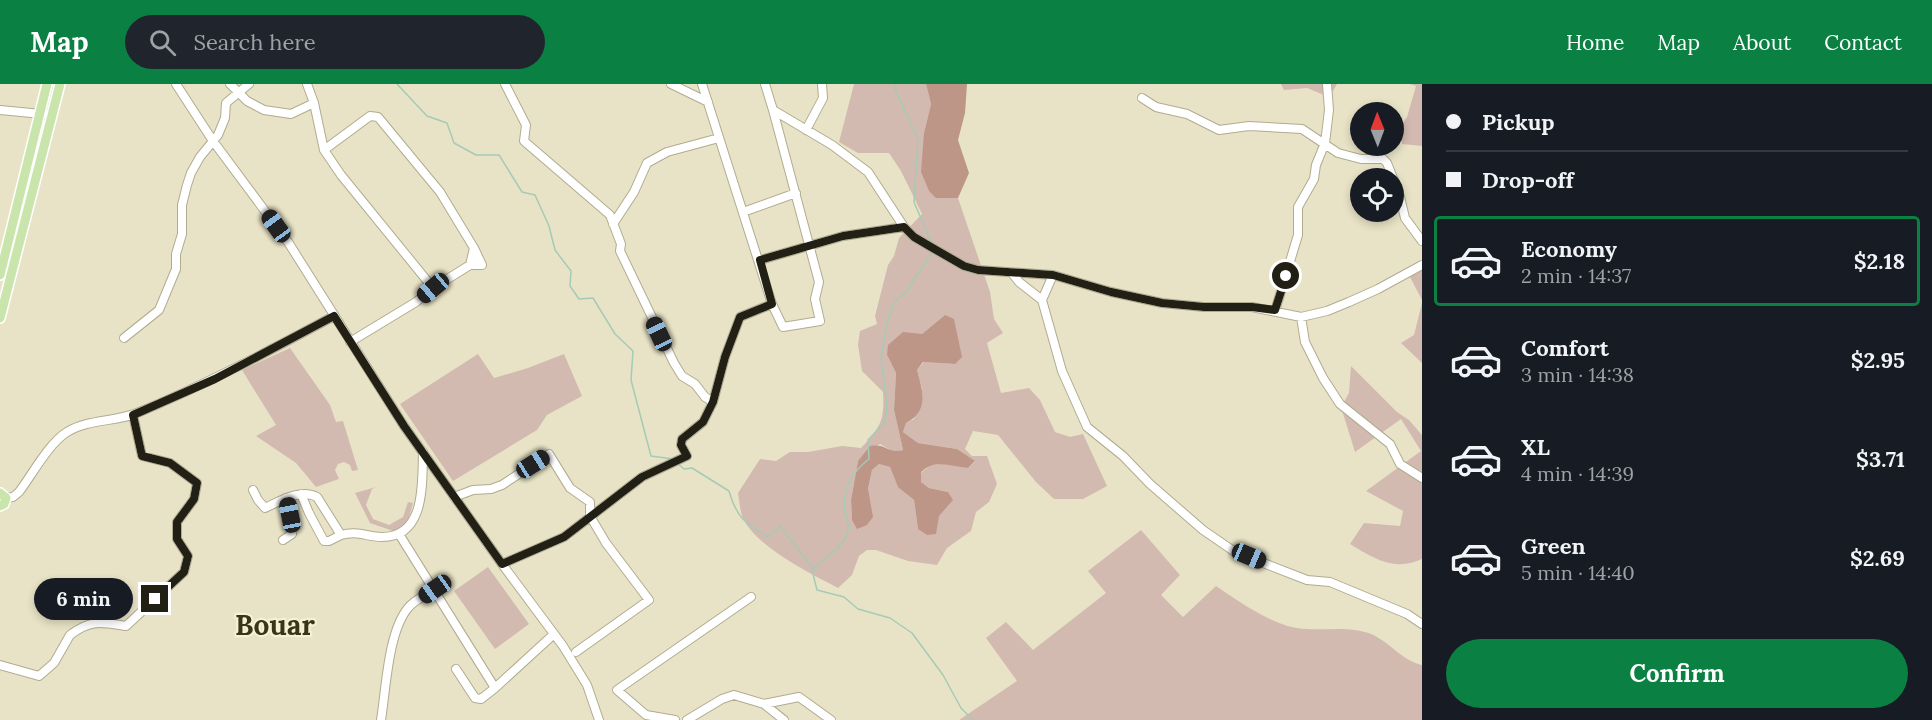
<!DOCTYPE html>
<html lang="en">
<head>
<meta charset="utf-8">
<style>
  body { margin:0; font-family:Lora,serif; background:#20242c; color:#f1f3f6; height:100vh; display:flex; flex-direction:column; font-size:22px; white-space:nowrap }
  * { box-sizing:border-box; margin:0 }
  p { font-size:20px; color:#9ea1a6 }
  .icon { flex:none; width:33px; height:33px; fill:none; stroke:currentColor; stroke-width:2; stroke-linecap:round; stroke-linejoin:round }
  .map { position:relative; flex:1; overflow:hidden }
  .side { display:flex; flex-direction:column; background:#171b24; width:510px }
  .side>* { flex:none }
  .guide { display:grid; align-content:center; height:132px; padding:0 24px; background:#171b24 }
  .needle { width:39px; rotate:359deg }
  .controls { position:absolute; left:1350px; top:18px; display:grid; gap:12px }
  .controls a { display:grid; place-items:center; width:54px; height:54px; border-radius:50%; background:#171b24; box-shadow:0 3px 9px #0003; font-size:30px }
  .end { position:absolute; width:27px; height:27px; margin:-14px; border:8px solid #222015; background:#fff; box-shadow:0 0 0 3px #fff }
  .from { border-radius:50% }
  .bubble { position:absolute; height:42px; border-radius:21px; background:#171b24; box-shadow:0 3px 9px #0003; font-size:20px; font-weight:800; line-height:42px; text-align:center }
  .car { position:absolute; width:18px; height:36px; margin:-18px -9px; border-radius:8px; box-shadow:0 0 4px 2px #0007; background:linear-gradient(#222 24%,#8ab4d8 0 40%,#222 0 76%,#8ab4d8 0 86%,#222 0) }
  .guide b { display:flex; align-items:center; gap:21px; height:57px; font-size:22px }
  .guide b+b { border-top:2px solid #363941 }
  .guide i { width:15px; height:15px; background:#f1f3f6 }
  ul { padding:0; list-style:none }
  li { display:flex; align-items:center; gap:18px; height:90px; margin:0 12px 9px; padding:0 12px; border:3px solid transparent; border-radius:6px }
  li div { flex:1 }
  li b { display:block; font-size:22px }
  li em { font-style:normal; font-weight:800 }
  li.current { border-color:#0b8043 }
  li>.icon { width:54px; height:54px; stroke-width:1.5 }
  .primary-button { display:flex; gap:12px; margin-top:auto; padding:12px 24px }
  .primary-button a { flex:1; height:69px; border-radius:36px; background:#0b8043; color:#fff; font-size:24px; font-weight:800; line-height:69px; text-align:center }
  header { display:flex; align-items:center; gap:36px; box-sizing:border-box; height:84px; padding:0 30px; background:#0b8043; color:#fff }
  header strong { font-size:28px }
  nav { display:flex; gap:33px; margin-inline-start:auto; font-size:21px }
  .search { width:420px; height:54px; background:#20242c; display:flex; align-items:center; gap:15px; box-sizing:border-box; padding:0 21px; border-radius:33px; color:#9ea1a6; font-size:22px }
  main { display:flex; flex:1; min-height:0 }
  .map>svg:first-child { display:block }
</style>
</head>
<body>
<header>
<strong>Map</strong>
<div class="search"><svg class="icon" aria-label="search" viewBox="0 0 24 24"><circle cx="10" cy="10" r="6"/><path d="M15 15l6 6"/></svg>Search here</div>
<nav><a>Home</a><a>Map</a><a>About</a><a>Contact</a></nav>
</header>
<main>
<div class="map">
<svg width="1422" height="636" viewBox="0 0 1422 636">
  <rect width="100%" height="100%" fill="#e8e3c6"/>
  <path fill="#d3bab1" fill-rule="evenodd" d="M854 0H926L931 20 924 49 936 114H958L990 208 994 235 1003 249 987 259 1001 309 1029 304 1040 316 1055 348 1070 353 1083 350 1107 402 1083 415H1054L1036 398 998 351 973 347 965 365 972 372H987L997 400 989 418 976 428 971 447 947 464 937 481 908 477 876 466H867L859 472 852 491 838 504C811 490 754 462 742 432 740 425 739 416 738 409L760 375 776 377 790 368H808L842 362 861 364C880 345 885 335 883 308L862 287 858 261 860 247 877 240 875 232 888 181 894 172 899 154 922 130 901 87 889 69H858L839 58ZM945 231 955 280 924 278 917 286 922 305 914 335 906 339 903 348 918 359 957 365 975 378 968 384C949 381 935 375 921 389V398L929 404 948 408 939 432 918 445 914 416 898 402 890 383 879 380 872 386 868 405 852 436 851 416 858 377 880 360 894 368 903 366 894 326 896 289 887 271 922 250Z
    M1281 0H1337L1333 7 1324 11 1307 4 1284 6Z
    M1410 0H1422V62L1402 60 1399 45 1407 33 1416 2Z
    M1422 186V216L1409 191Z
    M1422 219V279L1401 259 1414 251Z
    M290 264 330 321 336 338 343 337 358 386 352 387 350 381 344 378 338 380 335 386 339 395 316 403 296 379 256 352 276 341 242 286Z
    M478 270 494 294 528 284 564 270 582 312 547 331 537 346 453 397 400 320Z
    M1351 282 1397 328 1409 336 1422 351V475C1394 488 1373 474 1350 460L1364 439 1400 442 1403 427 1366 407 1421 367 1401 335 1355 368 1341 323 1349 309Z
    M376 403 372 405 366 421 373 435 389 441 403 433 408 418 413 419 407 441 393 447 370 439 355 409Z
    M1141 446 1180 491 1161 511 1183 533 1216 502C1236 516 1273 541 1297 544 1322 548 1347 541 1371 550 1390 558 1401 576 1422 581V636H959L1017 597 986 554 1006 538 1033 566 1106 509 1088 487Z
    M488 483 529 540 495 565 454 507Z"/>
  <path fill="#bd9687" d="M926 0H967L965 29 958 56 969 89 958 114H936L929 107 921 88 924 49 931 20Z
    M945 231 954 235 962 273 955 280 923 278 917 286C923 308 929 327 906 339L903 348 918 359 957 365 975 377 968 384C950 382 935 375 921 388V398L929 404 948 408 953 416 939 432 936 450 927 451 918 445 914 416 898 403 890 383 879 380 872 386 868 405 873 433 867 441 857 445 852 436 851 416 858 377 870 362C887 359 887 370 903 366L894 326 896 289 887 271 888 261 903 248 922 250Z"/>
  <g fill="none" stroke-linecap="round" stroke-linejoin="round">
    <path stroke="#a5cbb4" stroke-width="1.5" d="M397 0 427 32 447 39 454 59 476 71H499L522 108 535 111 549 142 555 166 571 187 570 202 579 215 593 214 615 250 633 267 631 296 651 372 673 375
      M896 0 895 5 918 55 914 118 931 158
      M678 380 684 385 692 384 729 407C737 434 744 438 768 453L780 442 811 482 817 506 844 513 858 525 890 534 912 549 943 591 961 624 973 636
      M812 489 814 484C826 473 845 463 848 446 850 439 844 430 844 423 844 402 853 387 869 375L868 356 884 339 887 324 881 273 887 241 894 218 906 208 932 168"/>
    <g stroke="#b0ac90" stroke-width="10">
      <path id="minor" d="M176 0 213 57 288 158 404 342 502 480 563 562 587 601 599 636
        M230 0 247 17 264 26 291 30 314 19
        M307 0 314 19 324 66 341 91 433 204 416 218 350 258
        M505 0 526 41 524 57 610 131 621 160 620 167 674 279 682 292 695 300 705 313 713 318
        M671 0 708 18
        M702 0 772 220 783 243 820 237 815 215 819 198 773 26
        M765 0 773 26 832 61 868 88 904 143 914 153 964 182 978 186 1053 191 1111 208 1162 219 1204 223H1252L1301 233 1327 227 1349 218 1378 205 1422 181
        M1142 14 1156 23 1187 30 1219 46 1249 42 1302 45 1338 69 1361 75H1383L1387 79 1393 94
        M0 26 52 31
        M806 46 823 14 822 0
        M324 66 370 32 378 33 440 108 474 164 470 181 433 204
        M1394 96 1400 113 1405 134 1422 157
        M743 128 796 109
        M613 140 634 108 647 79 667 68 719 54
        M760 176 843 152 904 143
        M470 181H482L474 164
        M1011 188 1019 198 1042 216
        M1053 191 1042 216 1062 287 1087 343 1123 372 1150 400 1203 446 1235 468 1307 496 1330 498 1407 530 1422 540
        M1275 227 1298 151V123L1314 95 1316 81 1325 59 1329 26 1327 0
        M1301 233 1305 258 1323 294 1340 320 1390 360 1400 380 1422 394
        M124 254 159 226 176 185V170L182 150V121L187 101 191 89 200 73 218 51 225 34 226 19 249 0
        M253 406 258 416 265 424C280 417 301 404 317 413L341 451C358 446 366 453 382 453 426 453 422 399 423 368
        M301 410 309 429 324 457H329L341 451
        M454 413 473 406 491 405 502 401 549 370 570 404 590 418V432L606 459 649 516 576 568
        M6 414 13 413 19 408C32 391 49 359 67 348 88 335 115 338 137 329 205 301 269 267 334 232
        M399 450 495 604 554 550
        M283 456 292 450 286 414
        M502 480 564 453 642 393 687 372 681 361 682 355 703 338 713 318 725 273 740 233 772 220
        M0 581 39 592 54 579 70 551C91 535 101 538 126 542L184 488 188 472 177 455V438L194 415 197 399 170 379 142 372 133 331
        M456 585 475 614 481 615 495 604
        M764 620 784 636
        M381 636C386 605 388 548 408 524 414 516 426 511 435 505
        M675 636 646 631 617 606 751 513
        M687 636 722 615 734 611 764 620 799 613 831 636"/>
    </g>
    <g stroke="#fff" stroke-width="12">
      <path id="major" d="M0 191 47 0
        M0 234 60 0
        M0 409 6 414 4 420 0 422"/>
    </g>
    <use href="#minor" stroke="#fff" stroke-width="8"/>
    <use href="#major" stroke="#cae5ab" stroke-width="9"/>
  </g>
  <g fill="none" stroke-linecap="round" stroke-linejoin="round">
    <path stroke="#222015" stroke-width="8" d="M155 515 184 488 188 472 177 455V438L194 415 197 399 170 379 142 372 133 331 215 295 334 232 404 342 502 480 564 453 642 393 687 372 681 361 682 355 703 338 713 318 725 273 740 233 772 220 760 176 843 152 904 143 914 153 931 163 964 182 978 186 1053 191 1111 208 1162 219 1204 223H1252L1275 226 1286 192"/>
  </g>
  <g text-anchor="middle" stroke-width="4.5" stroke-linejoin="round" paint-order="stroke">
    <g font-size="28" font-weight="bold" fill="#39351d" stroke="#f5f1d3">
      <text x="275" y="551">Bouar</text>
    </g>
  </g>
</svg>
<div class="controls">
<a><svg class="needle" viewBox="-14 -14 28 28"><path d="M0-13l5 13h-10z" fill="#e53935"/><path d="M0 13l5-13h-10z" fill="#9ea1a6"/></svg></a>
<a><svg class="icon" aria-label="locate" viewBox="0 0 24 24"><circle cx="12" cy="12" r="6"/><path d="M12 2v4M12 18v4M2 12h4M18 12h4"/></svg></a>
</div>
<i class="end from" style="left:1286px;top:192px"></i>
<i class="end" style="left:155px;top:515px"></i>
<div class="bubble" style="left:34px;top:494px;width:99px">6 min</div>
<i class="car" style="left:276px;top:142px;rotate:324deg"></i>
<i class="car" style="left:433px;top:204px;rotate:230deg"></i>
<i class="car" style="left:659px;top:250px;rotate:335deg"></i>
<i class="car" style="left:533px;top:380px;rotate:58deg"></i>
<i class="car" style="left:290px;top:431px;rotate:349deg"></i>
<i class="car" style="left:1249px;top:472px;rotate:113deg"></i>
<i class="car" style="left:435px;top:505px;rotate:235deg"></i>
</div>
<section class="side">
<div class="guide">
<b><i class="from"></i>Pickup</b>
<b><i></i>Drop-off</b>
</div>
<ul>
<li class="current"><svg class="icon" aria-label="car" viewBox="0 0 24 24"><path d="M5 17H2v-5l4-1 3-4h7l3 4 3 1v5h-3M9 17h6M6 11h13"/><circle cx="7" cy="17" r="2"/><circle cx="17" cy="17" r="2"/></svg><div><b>Economy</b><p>2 min · 14:37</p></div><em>$2.18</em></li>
<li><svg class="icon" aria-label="car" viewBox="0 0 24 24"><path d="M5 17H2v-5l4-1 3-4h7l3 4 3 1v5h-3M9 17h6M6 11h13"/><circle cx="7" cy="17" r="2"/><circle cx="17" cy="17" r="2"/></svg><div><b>Comfort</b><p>3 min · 14:38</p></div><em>$2.95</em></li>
<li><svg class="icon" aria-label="car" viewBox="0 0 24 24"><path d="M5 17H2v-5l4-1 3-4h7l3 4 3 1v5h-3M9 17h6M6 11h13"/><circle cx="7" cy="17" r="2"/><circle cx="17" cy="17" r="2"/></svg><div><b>XL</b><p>4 min · 14:39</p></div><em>$3.71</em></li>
<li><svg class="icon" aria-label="car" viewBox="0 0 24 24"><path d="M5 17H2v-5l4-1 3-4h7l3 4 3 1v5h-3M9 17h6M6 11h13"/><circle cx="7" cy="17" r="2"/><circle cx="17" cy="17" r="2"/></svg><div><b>Green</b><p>5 min · 14:40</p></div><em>$2.69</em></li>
</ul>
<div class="primary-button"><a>Confirm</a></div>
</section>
</main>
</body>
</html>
